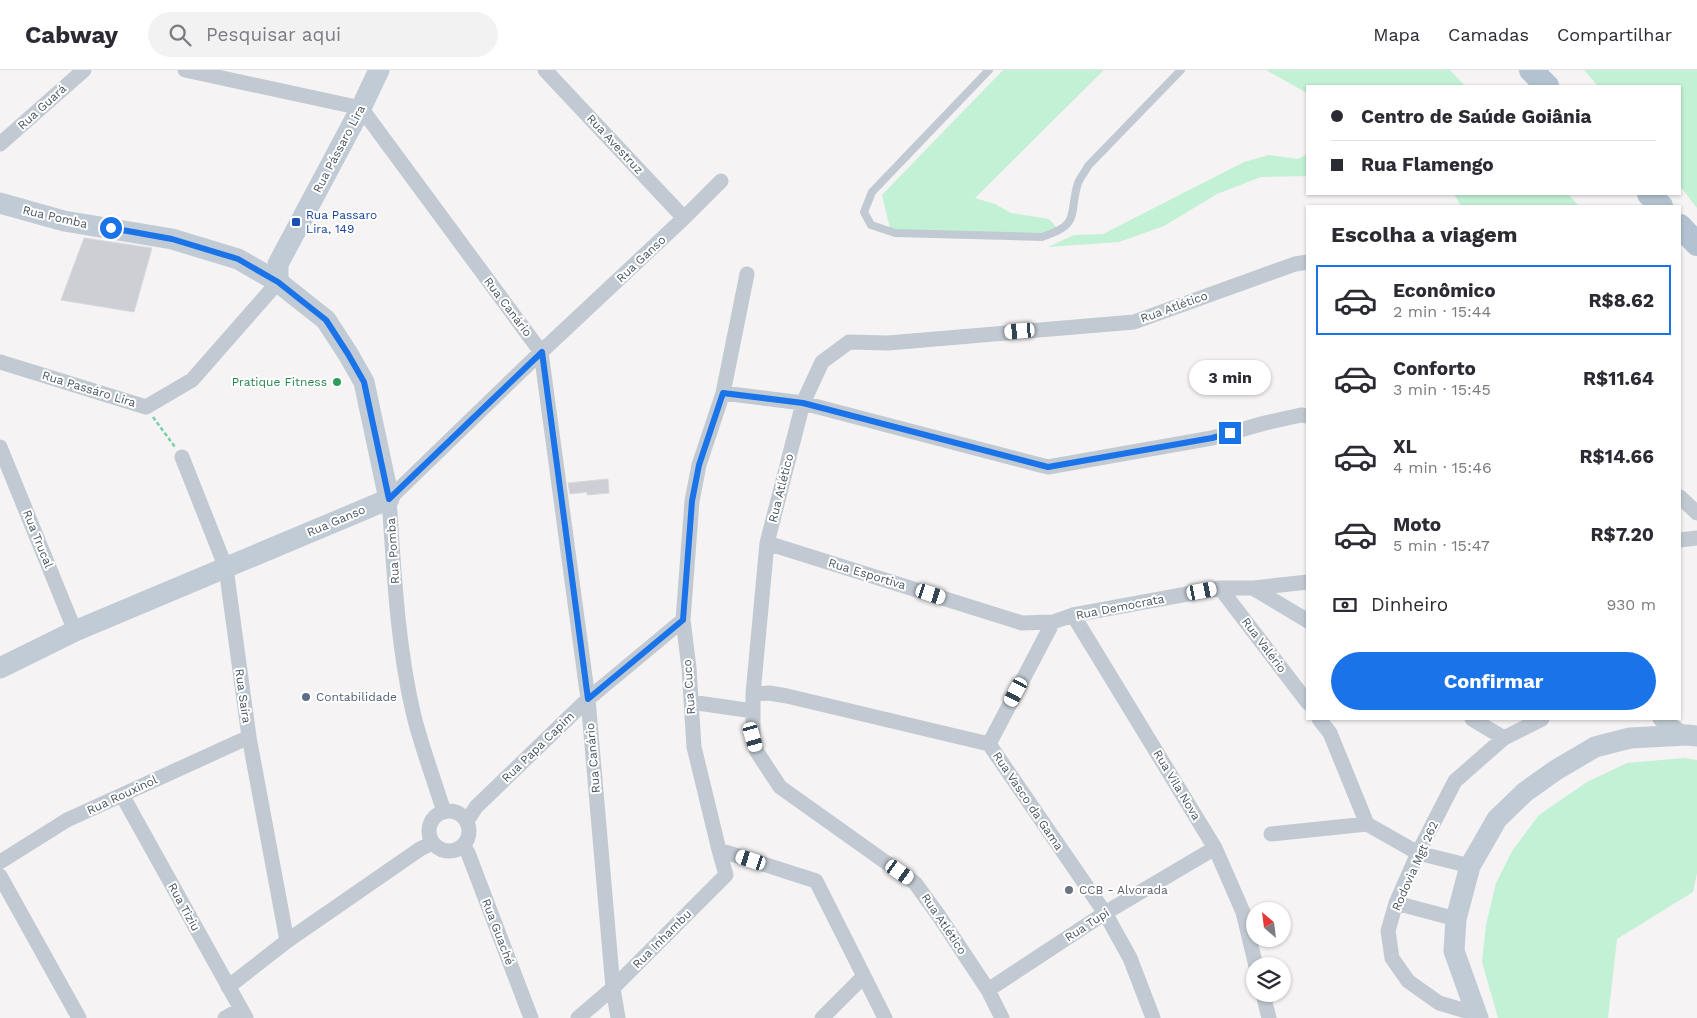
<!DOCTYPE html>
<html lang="pt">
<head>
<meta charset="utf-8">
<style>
  body { margin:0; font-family:"Work Sans",sans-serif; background:#f2f2f3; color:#2b2b33; height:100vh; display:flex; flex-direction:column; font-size:19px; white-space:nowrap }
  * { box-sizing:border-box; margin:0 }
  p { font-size:16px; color:#7c7c81 }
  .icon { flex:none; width:28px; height:28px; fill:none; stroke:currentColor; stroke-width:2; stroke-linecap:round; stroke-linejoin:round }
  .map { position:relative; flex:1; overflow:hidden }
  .details { position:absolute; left:1306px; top:135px; width:375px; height:515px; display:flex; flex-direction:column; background:#fff; border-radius:0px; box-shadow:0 1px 4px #0004 }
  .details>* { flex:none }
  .hud { position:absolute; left:1306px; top:15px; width:375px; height:110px; border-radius:0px; box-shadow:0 1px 4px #0004; display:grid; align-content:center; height:110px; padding:0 25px; background:#fff }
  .needle { width:32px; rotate:332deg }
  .controls { position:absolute; left:1246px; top:832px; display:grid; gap:10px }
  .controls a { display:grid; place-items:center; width:45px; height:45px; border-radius:50%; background:#fff; box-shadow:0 1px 4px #0004; font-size:25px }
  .end { position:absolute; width:22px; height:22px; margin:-11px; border:6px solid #1a73e8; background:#fff; box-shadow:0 0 0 2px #fff }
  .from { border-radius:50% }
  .bubble { position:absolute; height:35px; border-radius:18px; background:#fff; box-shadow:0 1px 4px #0004; font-size:16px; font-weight:700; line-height:35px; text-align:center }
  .car { position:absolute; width:15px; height:30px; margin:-15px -8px; border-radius:6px; box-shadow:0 0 4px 1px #0007; background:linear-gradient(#fff 24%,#345 0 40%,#fff 0 76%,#345 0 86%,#fff 0) }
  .hud b { display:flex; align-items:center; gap:18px; height:48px; font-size:19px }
  .hud b+b { border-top:1px solid #e1e1e2 }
  .hud i { width:12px; height:12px; background:#2b2b33 }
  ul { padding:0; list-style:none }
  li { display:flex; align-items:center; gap:15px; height:70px; margin:0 10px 8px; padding:0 15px; border:2px solid transparent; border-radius:0px }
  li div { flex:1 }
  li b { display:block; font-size:19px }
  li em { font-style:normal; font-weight:700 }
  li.on { border-color:#1a73e8 }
  li>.icon { width:45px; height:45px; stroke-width:1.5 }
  h2 { padding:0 25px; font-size:22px; line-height:60px }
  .pay { display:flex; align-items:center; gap:12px; height:55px; padding:0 25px; font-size:19px }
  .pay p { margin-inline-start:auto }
  .cta { display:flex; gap:10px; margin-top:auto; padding:10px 25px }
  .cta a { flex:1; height:58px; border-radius:30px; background:#1a73e8; color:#fff; font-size:20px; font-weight:700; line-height:58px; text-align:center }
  header { display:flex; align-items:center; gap:30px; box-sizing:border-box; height:70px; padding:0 25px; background:#fff; border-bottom:1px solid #e1e1e2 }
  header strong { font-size:24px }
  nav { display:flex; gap:28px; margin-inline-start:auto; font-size:18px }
  .search { width:350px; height:45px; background:#f2f2f3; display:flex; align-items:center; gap:12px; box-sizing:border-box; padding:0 18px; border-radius:28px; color:#7c7c81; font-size:19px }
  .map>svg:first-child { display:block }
</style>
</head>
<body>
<header>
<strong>Cabway</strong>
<div class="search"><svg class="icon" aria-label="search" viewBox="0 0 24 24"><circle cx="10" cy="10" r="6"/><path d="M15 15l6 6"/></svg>Pesquisar aqui</div>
<nav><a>Mapa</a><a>Camadas</a><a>Compartilhar</a></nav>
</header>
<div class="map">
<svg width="1697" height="948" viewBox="0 0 1697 948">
  <rect width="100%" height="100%" fill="#f5f3f3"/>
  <path fill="#c3f1d5" d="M1003 0H1104L975 128 995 134 1011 143 1049 149 1060 161 1042 167 891 163 882 125Z
    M1266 0H1450L1465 16H1308L1307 23Z
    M1584 0H1697V138L1680 116V16H1598Z
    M1307 84V106L1261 107 1217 124 1164 156 1119 172 1048 177 1074 165 1103 164 1244 92 1269 85 1298 89Z
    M1454 124H1568L1579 136H1461Z
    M1684 688 1697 690V803L1693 822 1617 869 1608 948H1498L1482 892 1486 855 1496 813 1512 781 1539 745 1587 712 1627 693Z"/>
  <path fill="#cdcfd5" stroke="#d7d9de" d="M84 168 152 178 134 242 61 230Z
    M608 409 609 423 587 425V422L570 424 568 413Z"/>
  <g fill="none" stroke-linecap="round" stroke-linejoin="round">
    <path stroke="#7ad0a6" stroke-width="2.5" stroke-dasharray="4 2.5" stroke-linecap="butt" d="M153 347 175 377"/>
    <path stroke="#c1cad2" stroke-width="8" d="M989 0 872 122 864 142 871 155 895 163 1042 167C1082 154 1068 145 1078 113 1080 108 1085 102 1088 96L1181 0"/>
    <path stroke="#c1cad2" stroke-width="15" d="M185 0 361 38 541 282 588 629 613 918 618 948
      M545 0 684 148
      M0 74 84 0
      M747 204 723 323 699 395 692 431 683 550 689 598 694 677 719 780 816 811 885 948
      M0 292 146 337 192 310 278 212
      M723 323 803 333 1048 397 1212 368 1265 353 1301 345 1308 346
      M0 377 75 561
      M182 387 226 498 249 667 287 871
      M1680 427 1697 443
      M1680 470 1697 468
      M767 473 1022 553 1053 552 1073 545 1220 518H1253L1308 512
      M1220 518 1308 633
      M1253 518 1308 551
      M1073 545 1215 778 1243 842 1256 896
      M753 624 769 623 787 626 989 674 1105 843 1130 888 1153 948
      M691 632 753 641
      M1319 649 1330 663 1367 754
      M1472 649 1504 668
      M1660 649 1687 665
      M989 674 1053 552
      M122 725 246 948
      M429 761a20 20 0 1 1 40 0a20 20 0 1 1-40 0Z
      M444 742C434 709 421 676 413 642 397 573 394 500 389 429L541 282 684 148 721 111
      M467 751 476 737 588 629 683 550
      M1271 764 1367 754 1418 783 1470 796
      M464 776 468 783 531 948
      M0 792 67 750 249 667
      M0 806 79 948
      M1396 833 1456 849
      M228 917 287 871 420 779 432 773
      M988 920 1105 843 1215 778
      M1263 924 1269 948
      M1476 944 1439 933 1408 911 1392 888 1388 861 1396 833 1418 783 1455 711 1504 668 1542 649
      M225 948 241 939
      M578 948 613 918 726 805 719 780
      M822 948 864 906
      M1002 948 988 920 939 846 915 813 780 717 757 682 753 667V624L767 473 803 333 822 292 849 272 888 273 1134 252 1295 194 1308 192"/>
    <path stroke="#c1cbd6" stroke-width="21" d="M0 133 64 151 172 169 238 189 278 212 326 250 348 284 364 312 389 429 75 561 0 598
      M278 212V194L361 38 379 0
      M1478 948 1454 881 1456 849 1470 796 1497 749 1525 722 1556 700 1595 677 1630 668 1687 665 1697 666"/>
    <path stroke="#b3c2d1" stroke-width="24" d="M1531 0 1547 16
      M1649 124 1661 136
      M1680 156 1697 174"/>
  </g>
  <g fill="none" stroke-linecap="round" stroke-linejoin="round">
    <path stroke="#1a73e8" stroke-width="6" d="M111 158 172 169 238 189 278 212 326 250 348 284 364 312 389 429 542 282 588 629 683 550 692 431 699 395 723 323 803 333 1048 397 1212 368 1230 363"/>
  </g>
  <rect fill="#1a4fb4" stroke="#fff" stroke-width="2" x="291" y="147" width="10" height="10" rx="2.5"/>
  <circle fill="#2e9e5b" stroke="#fff" stroke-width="2" cx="337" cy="312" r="5"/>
  <circle fill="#5c6f8a" stroke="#fff" stroke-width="2" cx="306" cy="627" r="5"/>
  <circle fill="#6b7280" stroke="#fff" stroke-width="2" cx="1069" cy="820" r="5"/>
  <g text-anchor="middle" stroke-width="4" stroke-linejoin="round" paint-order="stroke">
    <g font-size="12" fill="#4a5661" stroke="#fff">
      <text transform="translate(42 37) rotate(-42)" y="4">Rua Guará</text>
      <text transform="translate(615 74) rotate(47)" y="4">Rua Avestruz</text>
      <text transform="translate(339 79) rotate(-62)" y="4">Rua Pássaro Lira</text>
      <text transform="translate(55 147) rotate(13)" y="4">Rua Pomba</text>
      <text transform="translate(641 189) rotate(-43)" y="4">Rua Ganso</text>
      <text transform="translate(508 237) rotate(53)" y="4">Rua Canário</text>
      <text transform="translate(1174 237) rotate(-20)" y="4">Rua Atlético</text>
      <text transform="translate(89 319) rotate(17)" y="4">Rua Passáro Lira</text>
      <text transform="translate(781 418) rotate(-76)" y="4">Rua Atlético</text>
      <text transform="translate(336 451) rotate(-23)" y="4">Rua Ganso</text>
      <text transform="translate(38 469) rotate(68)" y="4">Rua Trucal</text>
      <text transform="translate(393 481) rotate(-94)" y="4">Rua Pomba</text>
      <text transform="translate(867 504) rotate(17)" y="4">Rua Esportiva</text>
      <text transform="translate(1120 537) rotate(-11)" y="4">Rua Democrata</text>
      <text transform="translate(1264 575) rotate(53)" y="4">Rua Valério</text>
      <text transform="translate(689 617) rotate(-94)" y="4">Rua Cuco</text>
      <text transform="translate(243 626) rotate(82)" y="4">Rua Saíra</text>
      <text transform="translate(538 677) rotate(-44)" y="4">Rua Papa Capim</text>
      <text transform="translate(593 688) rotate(-95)" y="4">Rua Canário</text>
      <text transform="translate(1177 715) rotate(59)" y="4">Rua Vila Nova</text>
      <text transform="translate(122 725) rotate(-25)" y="4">Rua Rouxinol</text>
      <text transform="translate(1028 731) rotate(56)" y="4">Rua Vasco da Gama</text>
      <text transform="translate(1415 796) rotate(-66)" y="4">Rodovia Mgt 262</text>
      <text transform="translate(184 837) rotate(61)" y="4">Rua Tiziu</text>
      <text transform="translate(944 854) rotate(56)" y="4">Rua Atlético</text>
      <text transform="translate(1087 855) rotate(-33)" y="4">Rua Tupi</text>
      <text transform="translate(498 862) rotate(69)" y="4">Rua Guaché</text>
      <text transform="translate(662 869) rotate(-45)" y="4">Rua Inhambu</text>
    </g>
    <g font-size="12" fill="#164399" stroke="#fff" text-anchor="start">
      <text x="306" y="149">Rua Passaro<tspan x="306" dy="14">Lira, 149</tspan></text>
    </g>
    <g font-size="12" fill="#27864d" stroke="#fff" text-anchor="end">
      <text x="327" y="316">Pratique Fitness</text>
    </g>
    <g font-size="12" fill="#4e5e75" stroke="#fff" text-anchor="start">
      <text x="316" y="631">Contabilidade</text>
    </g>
    <g font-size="12" fill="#5b616d" stroke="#fff" text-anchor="start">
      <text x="1079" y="824">CCB - Alvorada</text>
    </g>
  </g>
</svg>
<div class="controls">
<a><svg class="needle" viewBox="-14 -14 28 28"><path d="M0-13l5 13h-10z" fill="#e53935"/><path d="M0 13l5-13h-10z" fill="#7c7c81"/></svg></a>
<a><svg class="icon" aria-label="layers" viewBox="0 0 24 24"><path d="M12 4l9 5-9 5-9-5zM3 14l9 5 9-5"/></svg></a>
</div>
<i class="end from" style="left:111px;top:158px"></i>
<i class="end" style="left:1230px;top:363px"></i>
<div class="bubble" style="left:1189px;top:290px;width:82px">3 min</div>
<i class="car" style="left:1020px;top:261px;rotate:265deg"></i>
<i class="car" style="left:1202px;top:521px;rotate:79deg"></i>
<i class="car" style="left:931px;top:524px;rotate:108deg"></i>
<i class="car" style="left:1016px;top:622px;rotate:208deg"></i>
<i class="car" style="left:753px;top:667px;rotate:164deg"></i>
<i class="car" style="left:751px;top:790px;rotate:288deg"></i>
<i class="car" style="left:900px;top:802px;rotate:125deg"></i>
<div class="hud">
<b><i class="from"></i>Centro de Saúde Goiânia</b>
<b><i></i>Rua Flamengo</b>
</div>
<section class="details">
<h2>Escolha a viagem</h2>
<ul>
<li class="on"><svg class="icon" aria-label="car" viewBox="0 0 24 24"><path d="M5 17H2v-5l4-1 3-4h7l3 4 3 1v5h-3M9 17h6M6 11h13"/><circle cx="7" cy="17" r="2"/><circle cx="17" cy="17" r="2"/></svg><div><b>Econômico</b><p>2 min · 15:44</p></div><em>R$8.62</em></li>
<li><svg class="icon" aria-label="car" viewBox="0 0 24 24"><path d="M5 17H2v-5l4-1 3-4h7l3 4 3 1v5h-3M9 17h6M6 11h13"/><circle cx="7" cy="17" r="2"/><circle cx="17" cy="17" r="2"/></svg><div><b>Conforto</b><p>3 min · 15:45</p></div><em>R$11.64</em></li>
<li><svg class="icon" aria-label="car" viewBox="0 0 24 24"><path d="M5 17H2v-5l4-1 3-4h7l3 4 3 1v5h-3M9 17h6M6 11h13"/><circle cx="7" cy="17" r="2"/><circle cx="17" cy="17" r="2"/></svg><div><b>XL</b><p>4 min · 15:46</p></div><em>R$14.66</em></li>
<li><svg class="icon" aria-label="car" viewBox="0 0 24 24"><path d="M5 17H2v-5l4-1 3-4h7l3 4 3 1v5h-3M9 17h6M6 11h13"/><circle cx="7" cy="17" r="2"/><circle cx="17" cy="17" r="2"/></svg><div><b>Moto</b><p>5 min · 15:47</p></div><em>R$7.20</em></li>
</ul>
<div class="pay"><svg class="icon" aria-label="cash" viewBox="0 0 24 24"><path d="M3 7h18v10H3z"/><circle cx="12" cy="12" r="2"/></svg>Dinheiro<p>930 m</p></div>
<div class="cta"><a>Confirmar</a></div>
</section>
</div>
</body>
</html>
